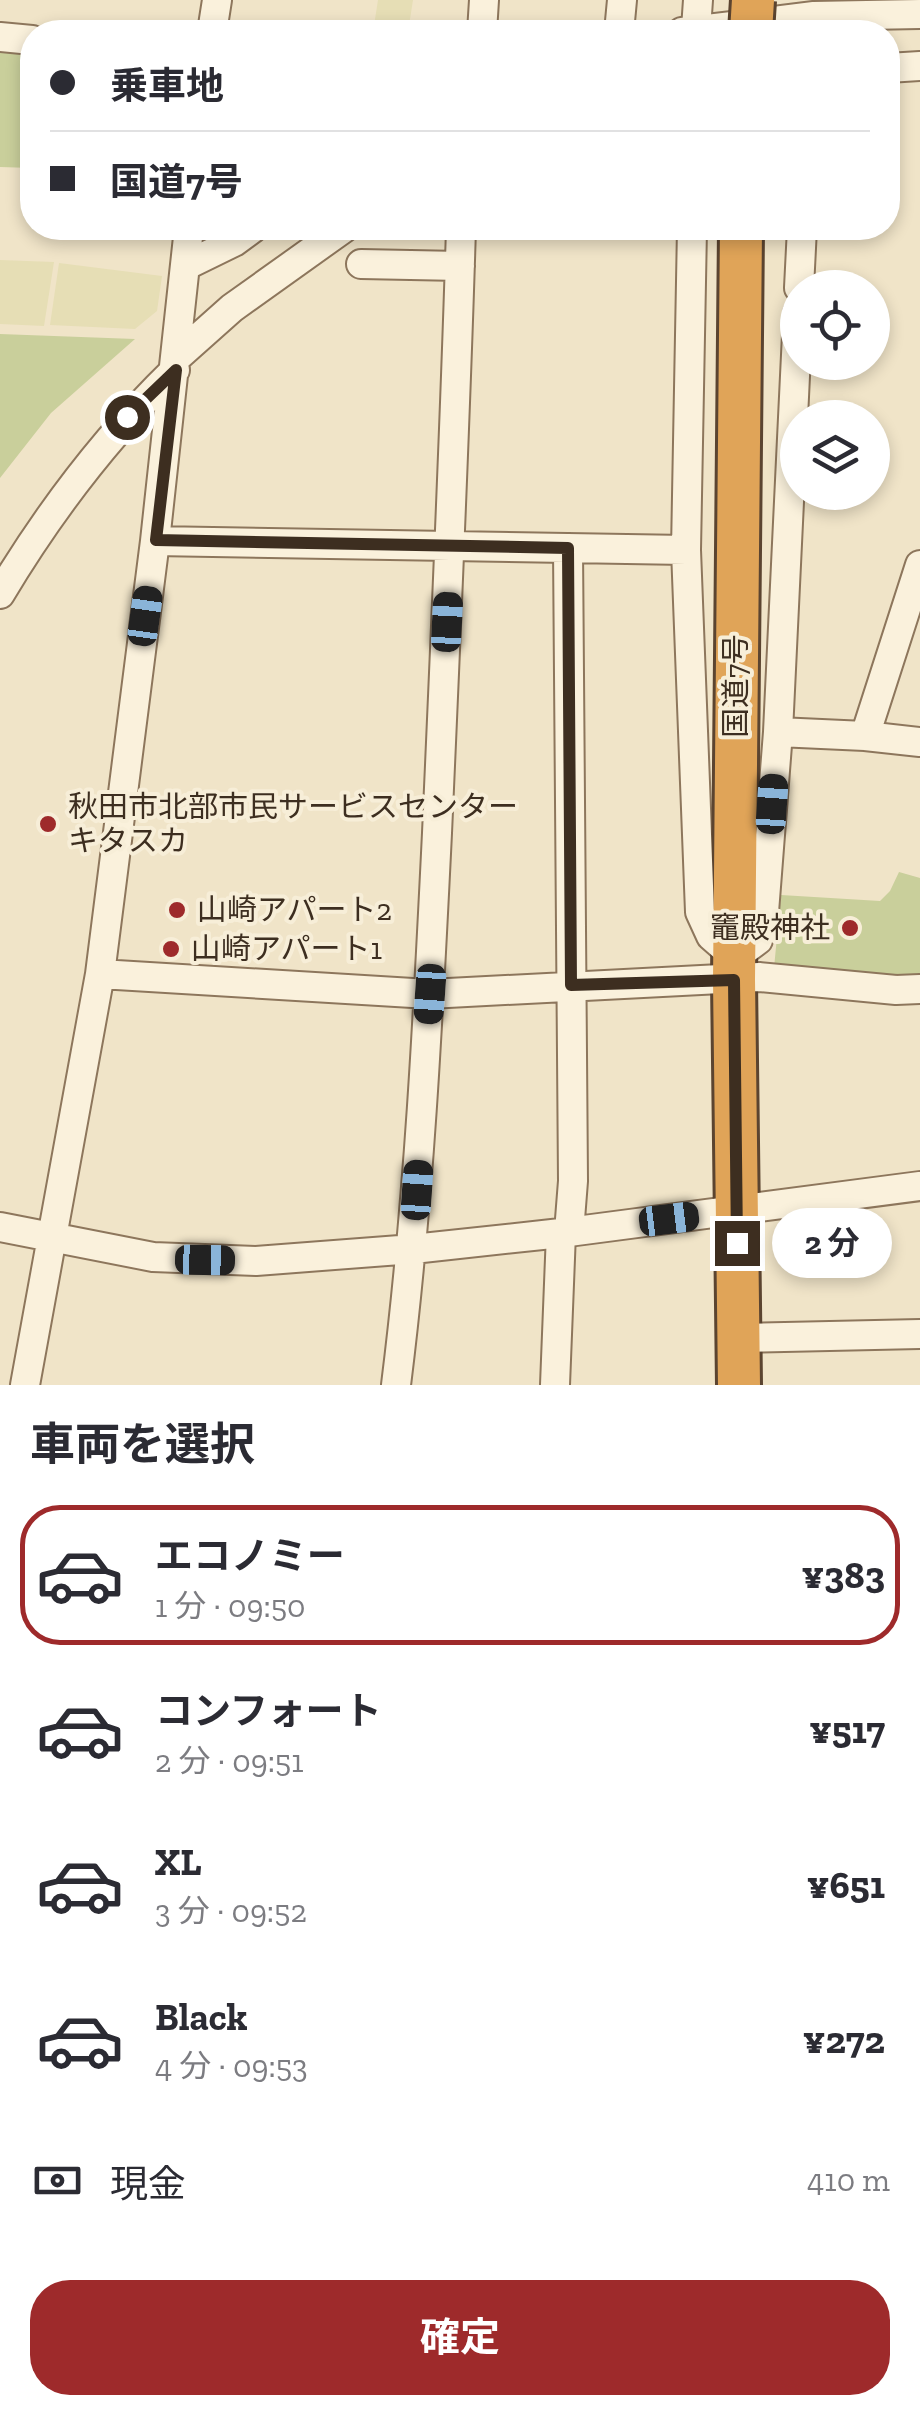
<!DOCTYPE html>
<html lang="ja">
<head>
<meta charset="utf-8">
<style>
  body { margin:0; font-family:"Zilla Slab","Noto Sans JP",serif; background:#f7f7f7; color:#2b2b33; height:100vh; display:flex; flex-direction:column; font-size:38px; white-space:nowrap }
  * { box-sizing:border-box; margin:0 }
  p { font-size:32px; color:#7c7c81 }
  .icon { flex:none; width:55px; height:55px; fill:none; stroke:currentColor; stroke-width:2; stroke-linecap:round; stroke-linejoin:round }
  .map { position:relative; height:1385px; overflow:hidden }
  .sheet { display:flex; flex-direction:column; background:#fff; flex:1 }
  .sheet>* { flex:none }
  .hud { position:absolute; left:20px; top:20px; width:880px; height:220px; border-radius:40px; box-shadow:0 5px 15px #0003; display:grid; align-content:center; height:220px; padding:0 30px; background:#fff }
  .tools { position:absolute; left:780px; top:270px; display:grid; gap:20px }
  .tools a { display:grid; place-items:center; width:110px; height:110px; border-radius:50%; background:#fff; box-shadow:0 5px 15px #0003; font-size:50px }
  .end { position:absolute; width:45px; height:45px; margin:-22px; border:12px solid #3d2e20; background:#fff; box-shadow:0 0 0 5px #fff }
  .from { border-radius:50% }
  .bubble { position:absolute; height:70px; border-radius:35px; background:#fff; box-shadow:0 5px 15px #0003; font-size:32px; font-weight:700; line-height:70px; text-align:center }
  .car { position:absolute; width:30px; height:60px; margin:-30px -15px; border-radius:12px; box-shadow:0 0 8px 2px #0007; background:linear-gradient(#222 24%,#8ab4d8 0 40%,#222 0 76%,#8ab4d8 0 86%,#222 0) }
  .hud b { display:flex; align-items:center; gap:35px; height:95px; font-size:38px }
  .hud b+b { border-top:2px solid #e1e1e2 }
  .hud i { width:25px; height:25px; background:#2b2b33 }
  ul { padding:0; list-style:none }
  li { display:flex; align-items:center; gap:30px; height:140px; margin:0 20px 15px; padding:0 10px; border:5px solid transparent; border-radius:40px }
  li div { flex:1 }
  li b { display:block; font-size:38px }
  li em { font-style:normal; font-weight:700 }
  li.on { border-color:#9e2a2b }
  li>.icon { width:90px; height:90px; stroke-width:1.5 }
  h2 { padding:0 30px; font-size:45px; line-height:120px }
  .pay { display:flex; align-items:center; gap:25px; height:110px; padding:0 30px; font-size:38px }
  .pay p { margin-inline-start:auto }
  .primary-button { display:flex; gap:20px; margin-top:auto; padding:20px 30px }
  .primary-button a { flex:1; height:115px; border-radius:40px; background:#9e2a2b; color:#fff; font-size:40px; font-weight:700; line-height:115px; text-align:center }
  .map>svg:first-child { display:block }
</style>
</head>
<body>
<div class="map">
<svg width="920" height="1385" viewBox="0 0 920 1385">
  <rect width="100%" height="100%" fill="#f0e4c8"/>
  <path fill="#e6deb5" d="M378 0H413L408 32H373Z
    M0 260 54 262 44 326 0 324Z
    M59 263 162 276 157 311 135 329 50 325Z"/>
  <path fill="#c9cf9b" d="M0 52 32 54V168L0 167Z
    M0 334 135 339 51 413 0 478Z
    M899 872 920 878V980L774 968 781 895 880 901 890 891Z"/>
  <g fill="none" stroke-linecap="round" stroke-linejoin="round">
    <g stroke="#8d765c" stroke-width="32">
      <path id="minor" d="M696 29 698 0
        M212 32 217 0
        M482 32 484 0
        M619 32 622 0
        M682 32 814 16 920 14
        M0 37 32 40
        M888 68 920 66
        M692 228 686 550 700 912 711 936 735 957 758 940 764 912 778 732 798 313
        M361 264 460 266
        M185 266 234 242 253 228
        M799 288 802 228
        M177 357 232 308 344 228
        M155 541 686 550
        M568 548 573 1181 569 1232
        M0 594C49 512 107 436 175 370
        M778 732 865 736 920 565
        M865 736 920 742
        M100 974 429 994 759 977 896 990 920 989
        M0 1227 153 1257 256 1261 413 1249 561 1233 920 1186
        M739 1338 920 1334
        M25 1385 100 974 155 541 189 228
        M396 1385C419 1202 428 1018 437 833 446 631 455 430 461 228
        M555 1385 561 1233"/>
    </g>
    <g stroke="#5b4430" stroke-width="48">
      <path id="highway" d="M739 1385 734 980 741 228"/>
    </g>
    <use href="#minor" stroke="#faf1dc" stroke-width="28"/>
    <use href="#highway" stroke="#e0a458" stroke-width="42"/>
    <g stroke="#5b4430" stroke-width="48" stroke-linecap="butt">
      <path id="highway-bridge" d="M751 32 753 0"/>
    </g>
    <use href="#highway-bridge" stroke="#e0a458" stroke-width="42"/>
  </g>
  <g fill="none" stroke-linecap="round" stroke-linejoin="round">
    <path stroke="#3d2e20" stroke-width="12" d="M127 417 176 370 156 540 568 548 571 985 734 980 737 1243"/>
  </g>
  <g fill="#9e2a2b" stroke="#f7eed8" stroke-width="4">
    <circle cx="48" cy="824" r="10"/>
    <circle cx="177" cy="910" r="10"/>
    <circle cx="850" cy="928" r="10"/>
    <circle cx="171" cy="949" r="10"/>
  </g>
  <g text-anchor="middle" stroke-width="8" stroke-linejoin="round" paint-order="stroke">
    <g font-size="30" fill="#3d2e20" stroke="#f7eed8">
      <text transform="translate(736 686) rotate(-90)" y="10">国道7号</text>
    </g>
    <g font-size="30" fill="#3d2e20" stroke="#f7eed8" text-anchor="start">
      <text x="68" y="817">秋田市北部市民サービスセンター<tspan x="68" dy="34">キタスカ</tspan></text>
      <text x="197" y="920">山崎アパート2</text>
      <text x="830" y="938" text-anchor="end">竈殿神社</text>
      <text x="191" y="959">山崎アパート1</text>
    </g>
  </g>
</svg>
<div class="tools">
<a><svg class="icon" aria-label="locate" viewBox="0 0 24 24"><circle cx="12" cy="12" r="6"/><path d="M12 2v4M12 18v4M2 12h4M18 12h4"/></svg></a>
<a><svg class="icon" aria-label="layers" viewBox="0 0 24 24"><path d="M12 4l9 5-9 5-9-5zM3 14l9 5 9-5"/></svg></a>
</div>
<i class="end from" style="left:127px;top:417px"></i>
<i class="end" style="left:737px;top:1243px"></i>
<div class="bubble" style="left:772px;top:1208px;width:120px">2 分</div>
<i class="car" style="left:145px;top:616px;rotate:8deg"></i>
<i class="car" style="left:447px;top:622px;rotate:3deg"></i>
<i class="car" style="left:772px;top:804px;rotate:4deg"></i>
<i class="car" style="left:430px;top:994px;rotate:184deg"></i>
<i class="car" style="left:417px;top:1190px;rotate:4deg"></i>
<i class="car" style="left:669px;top:1219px;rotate:83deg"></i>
<i class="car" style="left:205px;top:1260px;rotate:91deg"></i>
<div class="hud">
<b><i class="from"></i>乗車地</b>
<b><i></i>国道7号</b>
</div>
</div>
<section class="sheet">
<h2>車両を選択</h2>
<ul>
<li class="on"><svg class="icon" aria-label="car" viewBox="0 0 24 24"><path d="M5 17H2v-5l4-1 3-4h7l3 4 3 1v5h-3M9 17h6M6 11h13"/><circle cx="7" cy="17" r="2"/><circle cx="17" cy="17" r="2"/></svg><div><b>エコノミー</b><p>1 分 · 09:50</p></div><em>¥383</em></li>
<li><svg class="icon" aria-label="car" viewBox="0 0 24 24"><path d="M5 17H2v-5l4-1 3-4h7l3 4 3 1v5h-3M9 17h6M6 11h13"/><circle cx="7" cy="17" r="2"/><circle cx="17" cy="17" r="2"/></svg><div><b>コンフォート</b><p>2 分 · 09:51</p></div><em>¥517</em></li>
<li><svg class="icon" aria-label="car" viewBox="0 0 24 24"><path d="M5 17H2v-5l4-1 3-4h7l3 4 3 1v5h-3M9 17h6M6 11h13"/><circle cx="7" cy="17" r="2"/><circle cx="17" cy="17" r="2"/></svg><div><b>XL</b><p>3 分 · 09:52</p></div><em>¥651</em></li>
<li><svg class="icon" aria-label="car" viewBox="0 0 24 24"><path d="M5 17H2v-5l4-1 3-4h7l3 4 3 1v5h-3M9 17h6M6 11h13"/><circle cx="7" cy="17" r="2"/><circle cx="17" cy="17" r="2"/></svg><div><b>Black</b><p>4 分 · 09:53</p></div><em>¥272</em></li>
</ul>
<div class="pay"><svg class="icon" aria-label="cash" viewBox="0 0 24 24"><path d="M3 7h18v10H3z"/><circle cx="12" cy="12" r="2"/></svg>現金<p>410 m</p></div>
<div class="primary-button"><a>確定</a></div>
</section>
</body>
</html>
